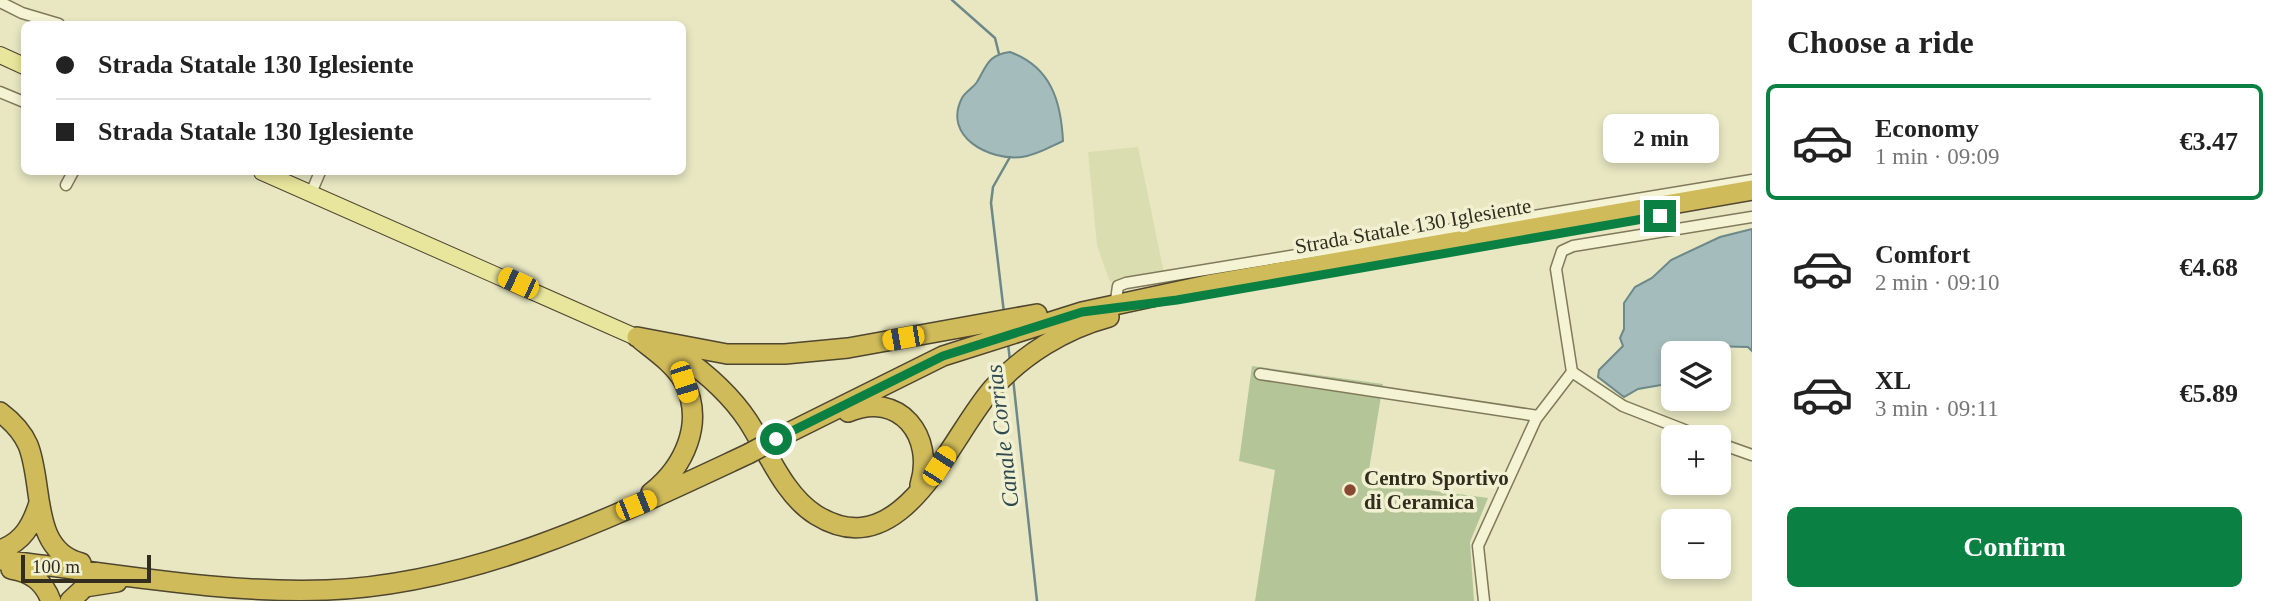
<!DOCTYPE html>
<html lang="en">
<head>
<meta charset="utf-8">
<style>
  body { margin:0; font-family:"Times New Roman",serif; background:#f2f2f2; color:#222; height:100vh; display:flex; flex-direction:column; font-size:26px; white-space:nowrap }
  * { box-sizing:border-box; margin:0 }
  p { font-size:23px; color:#767676 }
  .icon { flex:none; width:38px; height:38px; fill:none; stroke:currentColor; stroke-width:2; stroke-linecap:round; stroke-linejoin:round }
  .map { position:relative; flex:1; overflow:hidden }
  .drawer { display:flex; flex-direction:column; background:#fff; width:525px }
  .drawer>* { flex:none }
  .banner { position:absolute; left:21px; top:21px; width:665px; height:154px; border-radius:10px; box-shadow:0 4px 10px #0003; display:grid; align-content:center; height:154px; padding:0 35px; background:#fff }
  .tools { position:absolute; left:1661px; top:341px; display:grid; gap:14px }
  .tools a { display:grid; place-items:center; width:70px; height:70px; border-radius:10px; background:#fff; box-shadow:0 4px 10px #0003; font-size:35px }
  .scale { position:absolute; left:21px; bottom:18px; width:130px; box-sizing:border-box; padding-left:7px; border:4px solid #322d1e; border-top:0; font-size:19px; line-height:24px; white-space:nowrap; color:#322d1e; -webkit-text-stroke:5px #f1f0d1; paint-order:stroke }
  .end { position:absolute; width:32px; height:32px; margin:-16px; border:9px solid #0b8043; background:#fff; box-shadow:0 0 0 4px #fff }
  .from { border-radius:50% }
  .bubble { position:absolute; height:49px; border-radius:10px; background:#fff; box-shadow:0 4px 10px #0003; font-size:23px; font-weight:700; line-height:49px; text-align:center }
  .car { position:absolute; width:21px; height:42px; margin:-21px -10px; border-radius:9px; box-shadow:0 0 5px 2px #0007; background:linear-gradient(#f5c518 24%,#345 0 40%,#f5c518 0 76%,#345 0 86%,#f5c518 0) }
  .banner b { display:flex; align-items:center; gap:24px; height:66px; font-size:26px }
  .banner b+b { border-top:2px solid #e0e0e0 }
  .banner i { width:18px; height:18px; background:#222 }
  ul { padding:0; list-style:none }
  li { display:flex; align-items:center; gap:21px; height:116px; margin:0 14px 10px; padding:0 21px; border:4px solid transparent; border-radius:10px }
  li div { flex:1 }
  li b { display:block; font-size:26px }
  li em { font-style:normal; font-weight:700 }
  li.active { border-color:#0b8043 }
  li>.icon { width:63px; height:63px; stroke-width:1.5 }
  h2 { padding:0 35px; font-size:32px; line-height:84px }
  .primary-button { display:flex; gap:14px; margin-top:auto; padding:14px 35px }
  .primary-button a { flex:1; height:80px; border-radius:10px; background:#0b8043; color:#fff; font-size:28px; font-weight:700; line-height:80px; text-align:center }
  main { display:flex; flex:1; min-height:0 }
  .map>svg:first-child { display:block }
</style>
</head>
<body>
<main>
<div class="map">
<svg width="1752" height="601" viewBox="0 0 1752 601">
  <rect width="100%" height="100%" fill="#e8e7c2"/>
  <path fill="#d9ddb0" d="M1138 147 1164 273 1110 282 1097 245 1088 152Z"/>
  <path fill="#b4c597" d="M1252 366 1383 384 1367 482 1488 498 1470 542 1474 601H1255L1275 470 1239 461Z"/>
  <path fill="#a4bcbb" stroke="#6c8888" stroke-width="2" d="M1010 52C1051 67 1061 101 1063 141 1050 147 1037 155 1022 157 990 161 942 137 962 98 965 92 973 88 977 82 987 65 988 55 1010 52Z
    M1752 229V351L1748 347 1705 346 1703 353 1673 354V383L1638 389 1624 397 1598 377 1599 370 1623 346 1620 338 1624 329V303L1635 287 1652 278 1671 260 1720 237Z"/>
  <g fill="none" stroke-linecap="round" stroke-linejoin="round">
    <path stroke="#6c8888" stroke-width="2.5" d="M952 0 995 38 999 54
      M1004 313 991 203 993 187 1010 157
      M1008 343 1010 361
      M1013 378 1037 601"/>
    <g stroke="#80795b" stroke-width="13">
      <path id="street" d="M0 2 22 13 59 24
        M0 92 24 102
        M66 185 73 172
        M311 193 320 172
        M1116 300 1118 286 1126 283 1752 180
        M1572 372 1623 406 1705 438
        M1260 374 1538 416
        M1718 443 1752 455
        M1484 601 1478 546 1536 419 1572 372 1556 269 1562 251 1573 246 1752 217"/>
    </g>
    <g stroke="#4e462f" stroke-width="18">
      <path id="primary" d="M0 55 24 66
        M262 172 647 342"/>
    </g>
    <g stroke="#4e462f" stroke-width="22">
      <path id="highway" d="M637 337 727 354H785L848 348 1037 314
        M641 340C656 352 675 365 684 382 705 423 684 467 651 493
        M680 355C706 373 730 394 748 421 768 452 784 495 816 515 903 569 950 436 993 388 1023 355 1064 329 1109 317
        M0 412C12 421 22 431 28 445 44 484 30 550 81 563
        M848 412C900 390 935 437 920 485
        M776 439 943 356 1082 312 1212 284 1752 190
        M0 550C23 542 32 525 39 503
        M0 560C107 572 220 594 327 590 477 584 615 516 748 454
        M11 569C31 572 44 582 51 601
        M70 601 85 587 117 582"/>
    </g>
    <use href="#street" stroke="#f4f3d4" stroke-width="10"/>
    <use href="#primary" stroke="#e8e59d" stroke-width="16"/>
    <use href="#highway" stroke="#d0bb5a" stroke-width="19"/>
    <g stroke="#4e462f" stroke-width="22" stroke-linecap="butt">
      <path id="highway-bridge" d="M748 454 776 439"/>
    </g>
    <use href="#highway-bridge" stroke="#d0bb5a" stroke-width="19"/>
  </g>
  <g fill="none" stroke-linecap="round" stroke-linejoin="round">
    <path stroke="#0b8043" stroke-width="9" d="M776 439 943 356 1082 312 1177 300 1660 216"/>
  </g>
  <circle fill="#894832" stroke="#f1f0d1" stroke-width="2.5" cx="1350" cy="490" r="7"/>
  <g text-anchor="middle" stroke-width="7" stroke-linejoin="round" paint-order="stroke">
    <g font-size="21" fill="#322d1e" stroke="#f1f0d1">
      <text transform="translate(1413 226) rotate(-10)" y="7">Strada Statale 130 Iglesiente</text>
    </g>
    <g font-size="21" font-weight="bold" fill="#322d1e" stroke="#f1f0d1" text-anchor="start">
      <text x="1364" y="485">Centro Sportivo<tspan x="1364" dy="24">di Ceramica</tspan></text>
    </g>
    <g font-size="23" font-style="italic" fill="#2e4950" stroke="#f1f0d1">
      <text transform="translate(1002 436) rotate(-97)" y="8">Canale Corrias</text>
    </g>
  </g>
</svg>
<div class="tools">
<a><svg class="icon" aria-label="layers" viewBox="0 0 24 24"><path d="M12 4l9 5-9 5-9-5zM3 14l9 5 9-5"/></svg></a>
<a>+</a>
<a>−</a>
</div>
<div class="scale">100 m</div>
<i class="end from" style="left:776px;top:439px"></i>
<i class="end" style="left:1660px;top:216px"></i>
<div class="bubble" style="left:1603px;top:114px;width:116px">2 min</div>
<i class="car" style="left:518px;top:283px;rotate:295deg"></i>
<i class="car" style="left:903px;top:338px;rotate:260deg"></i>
<i class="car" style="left:684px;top:382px;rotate:162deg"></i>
<i class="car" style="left:939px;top:466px;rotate:33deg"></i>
<i class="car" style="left:636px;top:505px;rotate:68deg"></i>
<div class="banner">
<b><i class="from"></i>Strada Statale 130 Iglesiente</b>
<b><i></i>Strada Statale 130 Iglesiente</b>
</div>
</div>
<section class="drawer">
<h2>Choose a ride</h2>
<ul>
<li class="active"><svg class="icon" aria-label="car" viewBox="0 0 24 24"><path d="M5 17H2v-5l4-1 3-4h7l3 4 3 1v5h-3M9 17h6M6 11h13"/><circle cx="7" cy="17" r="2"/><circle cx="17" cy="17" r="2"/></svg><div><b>Economy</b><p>1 min · 09:09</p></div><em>€3.47</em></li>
<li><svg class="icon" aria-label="car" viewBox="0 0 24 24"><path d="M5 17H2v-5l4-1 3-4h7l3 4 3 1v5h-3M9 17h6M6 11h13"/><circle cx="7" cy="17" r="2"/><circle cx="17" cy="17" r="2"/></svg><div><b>Comfort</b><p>2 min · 09:10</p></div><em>€4.68</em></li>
<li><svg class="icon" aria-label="car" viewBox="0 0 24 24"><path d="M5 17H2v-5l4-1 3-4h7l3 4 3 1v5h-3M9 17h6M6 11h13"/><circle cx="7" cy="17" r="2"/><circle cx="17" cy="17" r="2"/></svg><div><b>XL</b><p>3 min · 09:11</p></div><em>€5.89</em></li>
</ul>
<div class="primary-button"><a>Confirm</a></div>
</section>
</main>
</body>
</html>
